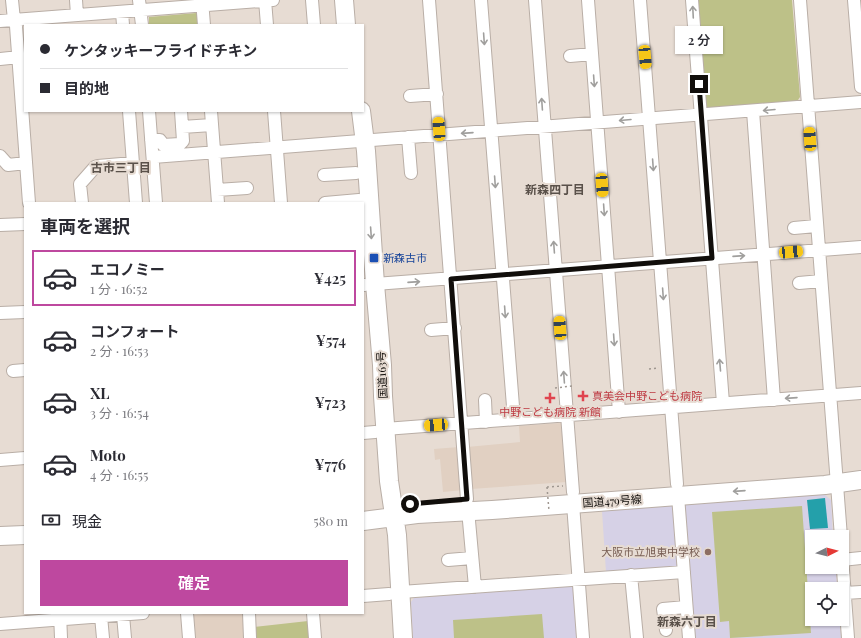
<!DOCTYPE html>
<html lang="ja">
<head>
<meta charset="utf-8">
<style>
  body { margin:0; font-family:"Playfair Display","Noto Sans JP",serif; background:#f7f7f7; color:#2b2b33; height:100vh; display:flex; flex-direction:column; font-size:15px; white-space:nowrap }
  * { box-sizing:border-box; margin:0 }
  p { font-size:13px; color:#7c7c81 }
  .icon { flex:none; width:22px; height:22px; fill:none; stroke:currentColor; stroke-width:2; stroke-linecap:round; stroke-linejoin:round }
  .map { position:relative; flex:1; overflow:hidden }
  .drawer { position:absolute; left:24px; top:202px; width:340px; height:412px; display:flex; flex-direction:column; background:#fff; border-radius:0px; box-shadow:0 1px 3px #0004 }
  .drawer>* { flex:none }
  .banner { position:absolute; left:24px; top:24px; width:340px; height:88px; border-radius:0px; box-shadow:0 1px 3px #0004; display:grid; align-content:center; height:88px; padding:0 16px; background:#fff }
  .needle { width:26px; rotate:84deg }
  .controls { position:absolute; left:805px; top:530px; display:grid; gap:8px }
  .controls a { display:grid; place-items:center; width:44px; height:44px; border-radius:0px; background:#fff; box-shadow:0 1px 3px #0004; font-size:20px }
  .end { position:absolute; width:18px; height:18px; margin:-9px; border:5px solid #110e0b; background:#fff; box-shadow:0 0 0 2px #fff }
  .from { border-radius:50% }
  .bubble { position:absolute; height:28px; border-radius:0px; background:#fff; box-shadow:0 1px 3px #0004; font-size:13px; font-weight:600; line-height:28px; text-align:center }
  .car { position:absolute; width:12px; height:24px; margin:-12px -6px; border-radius:5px; box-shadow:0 0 3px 1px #0007; background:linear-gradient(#f5c518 24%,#345 0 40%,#f5c518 0 76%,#345 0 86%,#f5c518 0) }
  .banner b { display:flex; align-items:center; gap:14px; height:38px; font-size:15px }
  .banner b+b { border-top:1px solid #e1e1e2 }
  .banner i { width:10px; height:10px; background:#2b2b33 }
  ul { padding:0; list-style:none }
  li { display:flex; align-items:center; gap:12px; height:56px; margin:0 8px 6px; padding:0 8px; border:2px solid transparent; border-radius:0px }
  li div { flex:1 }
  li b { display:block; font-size:15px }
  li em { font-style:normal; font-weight:600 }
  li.selected { border-color:#be489f }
  li>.icon { width:36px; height:36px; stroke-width:1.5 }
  h2 { padding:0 16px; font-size:18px; line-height:48px }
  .pay { display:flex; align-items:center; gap:10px; height:44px; padding:0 16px; font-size:15px }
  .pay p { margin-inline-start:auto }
  .button { display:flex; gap:8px; margin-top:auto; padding:8px 16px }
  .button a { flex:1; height:46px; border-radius:0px; background:#be489f; color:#fff; font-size:16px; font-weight:600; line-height:46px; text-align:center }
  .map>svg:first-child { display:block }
</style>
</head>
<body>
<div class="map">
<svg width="861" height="638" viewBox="0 0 861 638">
  <rect width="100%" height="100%" fill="#e7dcd3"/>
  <path fill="#e1d0c2" d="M561 423 566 482 471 489 467 447 520 442 519 426Z
    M459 447 463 490 443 492 440 459 435 460 434 449Z
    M218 613H246L248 638H194L192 615Z"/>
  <path fill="#d6d1e6" d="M824 494 831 500 833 537H812V567H836L837 589H812V619H840L841 638H693L688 568 606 572 602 511Z
    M570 585 574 589 578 638H413L411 602 414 598Z"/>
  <path fill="#bdc188" d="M696 0H792L800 97 796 103 708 109 704 106Z
    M197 13 199 25H149V17Z
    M802 506 811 633 730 638 729 621 720 622 712 512Z
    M542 614 544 638H454L453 620Z
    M308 621 309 638H254L253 627Z"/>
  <path fill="#24a0aa" d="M825 498 828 528 810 529 807 500Z"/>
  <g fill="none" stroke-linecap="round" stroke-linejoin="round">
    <g stroke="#b9aea6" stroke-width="14">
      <path id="minor" d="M12 0 14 20 16 26 29 203
        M76 0 77 15
        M139 0 142 25
        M202 0 204 25
        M265 0 267 25
        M312 0 314 25
        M429 0 467 499
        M481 0 514 419
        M535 0 573 492
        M588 0 619 412
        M640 0 677 484
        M692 0 723 403
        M800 0 841 537
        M854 0 861 87
        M122 12 123 25
        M0 21 273 0
        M570 56 592 54
        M0 59 19 57
        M410 96 437 94
        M129 111 136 203
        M149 111 156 203
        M211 111 218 203
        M274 111 281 203
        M753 111 774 400
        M182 127 212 125
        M408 137 411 173
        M151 140H160L163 145 180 144 183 141 181 111
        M0 156 8 165 26 163
        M153 157 861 102
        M324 175 356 173
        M217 190 247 188
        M82 203 80 184 95 167 98 166 133 163
        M325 203 359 200
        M0 225 25 224
        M794 228 816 226
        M799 283 821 281
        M375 284 861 247
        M363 285H365
        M0 313 25 312
        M431 330 455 328
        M13 371 25 370
        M485 400 486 422
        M385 429 861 393
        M363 433 375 432
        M0 460 25 458
        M678 496 689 638
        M573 504 583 638
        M468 510 475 587
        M842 556 848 638
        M448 560 472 558
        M842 560 861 558
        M631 575 637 638
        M401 592 684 572
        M845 593 861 592
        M363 596 389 594
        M60 613 61 638
        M187 613 189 638
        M249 613 250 638
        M313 613 315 638
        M123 615 125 638
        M101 616 103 638
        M0 624 143 613
        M666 630 663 609 686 607"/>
    </g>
    <g stroke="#b9aea6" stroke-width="20">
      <path id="highway" d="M344 0 346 25
        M361 111 366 151 375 284 382 365 383 396 389 481 397 535 403 638
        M363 521 417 514 492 510 825 485 861 480
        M0 536 25 535"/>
    </g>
    <path stroke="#9f9790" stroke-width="1.5" stroke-dasharray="2 3" stroke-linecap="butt" d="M649 369 659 368
      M547 487 563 486"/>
    <use href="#minor" stroke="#fff" stroke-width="12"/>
    <use href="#highway" stroke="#fff" stroke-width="18"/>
    <path stroke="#9f9790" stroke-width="1.5" stroke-dasharray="2 3" stroke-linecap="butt" d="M555 388 572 386
      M547 487 549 511"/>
  </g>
  <defs><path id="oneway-shaft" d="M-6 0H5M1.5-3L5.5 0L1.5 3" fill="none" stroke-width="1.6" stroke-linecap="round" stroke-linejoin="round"/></defs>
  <g stroke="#a09f9d">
    <use href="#oneway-shaft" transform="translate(693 12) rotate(-93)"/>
    <use href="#oneway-shaft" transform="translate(484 39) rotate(86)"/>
    <use href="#oneway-shaft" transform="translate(594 81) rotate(86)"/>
    <use href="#oneway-shaft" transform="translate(542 104) rotate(-94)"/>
    <use href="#oneway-shaft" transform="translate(769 110) rotate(175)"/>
    <use href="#oneway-shaft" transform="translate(625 120) rotate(175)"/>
    <use href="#oneway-shaft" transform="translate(467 133) rotate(176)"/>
    <use href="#oneway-shaft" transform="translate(653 165) rotate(86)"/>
    <use href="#oneway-shaft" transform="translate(495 182) rotate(86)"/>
    <use href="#oneway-shaft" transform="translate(604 210) rotate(86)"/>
    <use href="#oneway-shaft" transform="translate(371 233) rotate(86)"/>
    <use href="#oneway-shaft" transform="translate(554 247) rotate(-94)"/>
    <use href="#oneway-shaft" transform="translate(739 256) rotate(-4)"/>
    <use href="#oneway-shaft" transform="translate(414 282) rotate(-4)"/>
    <use href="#oneway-shaft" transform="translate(663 294) rotate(86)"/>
    <use href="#oneway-shaft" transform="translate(505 312) rotate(86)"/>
    <use href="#oneway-shaft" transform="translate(614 340) rotate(86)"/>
    <use href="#oneway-shaft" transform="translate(720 365) rotate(-95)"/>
    <use href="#oneway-shaft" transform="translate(564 377) rotate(-94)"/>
    <use href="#oneway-shaft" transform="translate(791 398) rotate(176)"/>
    <use href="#oneway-shaft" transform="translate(739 491) rotate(176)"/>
  </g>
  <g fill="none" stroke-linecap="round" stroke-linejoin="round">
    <path stroke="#110e0b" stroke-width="5" d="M410 504 467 499 451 279 712 258 699 84"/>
  </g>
  <rect fill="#1a4fb4" stroke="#e7dcd3" stroke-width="1.5" x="369" y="253" width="10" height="10" rx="2"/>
  <g fill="#e0444e" stroke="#e7dcd3" stroke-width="1.5">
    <path d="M581 390h4v4h4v4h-4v4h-4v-4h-4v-4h4z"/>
    <path d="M548 392h4v4h4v4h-4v4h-4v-4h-4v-4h4z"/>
  </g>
  <circle fill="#8d6e63" stroke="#e7dcd3" stroke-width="1.5" cx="708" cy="552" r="4"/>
  <g text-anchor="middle" stroke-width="4" stroke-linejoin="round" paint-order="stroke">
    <g font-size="11" fill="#164399" stroke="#e7dcd3" text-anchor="start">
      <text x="383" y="262">新森古市</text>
    </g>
    <g font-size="11" fill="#110e0b" stroke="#e7dcd3">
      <text transform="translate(382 375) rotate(-93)" y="4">国道163号</text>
      <text transform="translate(612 501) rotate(-4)" y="4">国道479号線</text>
    </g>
    <g font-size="11" fill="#be3a42" stroke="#e7dcd3" text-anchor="start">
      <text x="592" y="400">真美会中野こども病院</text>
      <text x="550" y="416" text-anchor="middle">中野こども病院 新館</text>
    </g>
    <g font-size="11" fill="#785e54" stroke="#e7dcd3" text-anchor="end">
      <text x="700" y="556">大阪市立旭東中学校</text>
    </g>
    <g font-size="12" font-weight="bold" fill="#5a514a" stroke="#e7dcd3">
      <text x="121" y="172">古市三丁目</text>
      <text x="555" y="194">新森四丁目</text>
      <text x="687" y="626">新森六丁目</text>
    </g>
  </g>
</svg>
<div class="controls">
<a><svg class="needle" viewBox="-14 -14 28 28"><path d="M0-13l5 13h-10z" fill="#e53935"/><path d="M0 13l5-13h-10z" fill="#7c7c81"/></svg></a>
<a><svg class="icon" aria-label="locate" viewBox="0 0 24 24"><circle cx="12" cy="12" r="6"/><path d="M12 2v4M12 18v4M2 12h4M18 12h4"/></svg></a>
</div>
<i class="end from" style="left:410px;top:504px"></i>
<i class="end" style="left:699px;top:84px"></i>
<div class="bubble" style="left:675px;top:26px;width:48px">2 分</div>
<i class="car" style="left:645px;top:57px;rotate:175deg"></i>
<i class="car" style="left:439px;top:129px;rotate:356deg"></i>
<i class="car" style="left:810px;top:139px;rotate:356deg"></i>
<i class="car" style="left:602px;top:185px;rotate:176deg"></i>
<i class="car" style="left:791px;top:252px;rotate:85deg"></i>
<i class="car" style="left:560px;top:328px;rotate:356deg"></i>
<i class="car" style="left:436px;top:425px;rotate:266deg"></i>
<div class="banner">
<b><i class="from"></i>ケンタッキーフライドチキン</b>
<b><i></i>目的地</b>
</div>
<section class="drawer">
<h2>車両を選択</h2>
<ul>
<li class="selected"><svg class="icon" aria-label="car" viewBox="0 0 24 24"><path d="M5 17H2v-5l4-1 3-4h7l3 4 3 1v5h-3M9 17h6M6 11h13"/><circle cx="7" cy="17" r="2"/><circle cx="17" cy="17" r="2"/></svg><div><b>エコノミー</b><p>1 分 · 16:52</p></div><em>¥425</em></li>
<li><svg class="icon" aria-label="car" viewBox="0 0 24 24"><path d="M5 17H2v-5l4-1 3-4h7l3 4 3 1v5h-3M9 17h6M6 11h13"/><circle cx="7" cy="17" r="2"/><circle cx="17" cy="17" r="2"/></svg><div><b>コンフォート</b><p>2 分 · 16:53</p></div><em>¥574</em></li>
<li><svg class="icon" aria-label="car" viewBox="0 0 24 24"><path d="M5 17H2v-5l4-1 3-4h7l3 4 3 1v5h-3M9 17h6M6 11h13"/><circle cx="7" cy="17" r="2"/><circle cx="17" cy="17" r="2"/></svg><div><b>XL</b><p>3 分 · 16:54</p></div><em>¥723</em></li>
<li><svg class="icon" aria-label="car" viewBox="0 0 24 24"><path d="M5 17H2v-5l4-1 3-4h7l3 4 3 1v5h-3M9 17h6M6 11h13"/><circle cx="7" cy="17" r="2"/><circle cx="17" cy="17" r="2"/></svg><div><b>Moto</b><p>4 分 · 16:55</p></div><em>¥776</em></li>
</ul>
<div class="pay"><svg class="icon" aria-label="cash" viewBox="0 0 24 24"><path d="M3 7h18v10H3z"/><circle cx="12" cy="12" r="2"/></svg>現金<p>580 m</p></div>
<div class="button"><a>確定</a></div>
</section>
</div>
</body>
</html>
